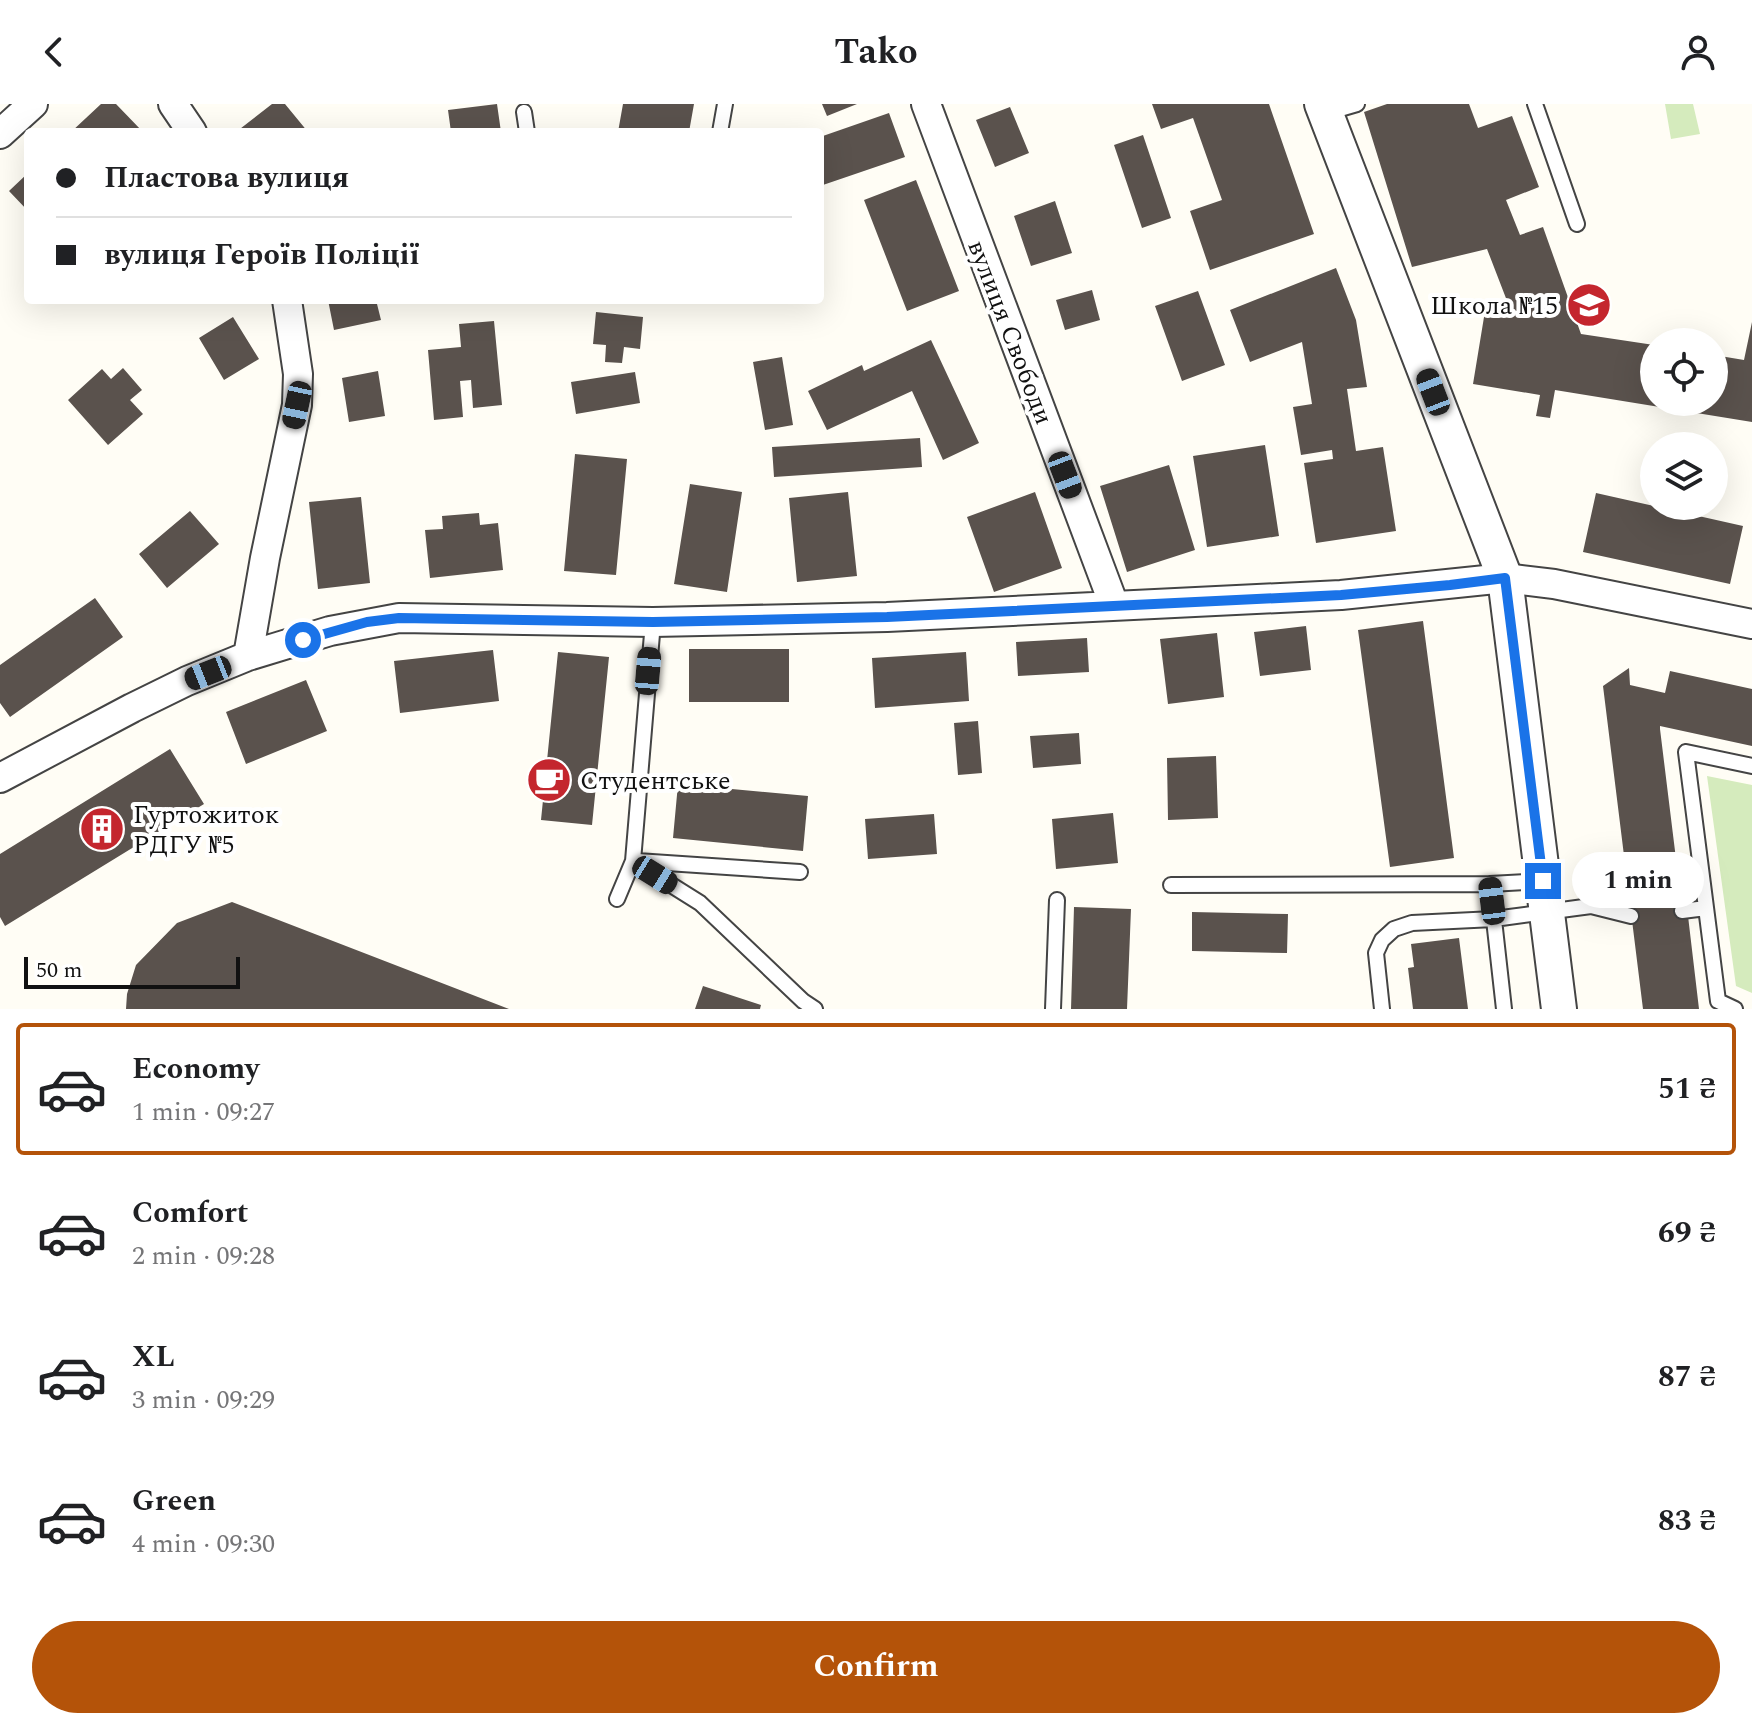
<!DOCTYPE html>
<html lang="en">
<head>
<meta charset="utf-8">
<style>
  body { margin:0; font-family:Spectral,serif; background:#f6f6f6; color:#202124; height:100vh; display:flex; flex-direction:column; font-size:30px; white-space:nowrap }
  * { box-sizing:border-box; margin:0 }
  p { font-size:26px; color:#757577 }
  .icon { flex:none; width:44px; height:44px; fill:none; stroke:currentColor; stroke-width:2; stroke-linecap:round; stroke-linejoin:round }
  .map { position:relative; height:905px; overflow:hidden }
  .panel { display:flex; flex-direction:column; background:#fff; flex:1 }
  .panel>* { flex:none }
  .top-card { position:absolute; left:24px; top:24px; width:800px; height:176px; border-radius:8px; box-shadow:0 8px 32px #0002; display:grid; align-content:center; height:176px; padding:0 32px; background:#fff }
  .tools { position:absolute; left:1640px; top:224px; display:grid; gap:16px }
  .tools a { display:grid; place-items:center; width:88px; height:88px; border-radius:50%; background:#fff; box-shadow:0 8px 32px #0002; font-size:40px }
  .scale { position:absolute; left:24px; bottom:20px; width:216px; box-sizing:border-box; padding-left:8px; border:4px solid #111; border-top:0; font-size:22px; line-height:28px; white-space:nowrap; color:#111; -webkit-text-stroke:6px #fff; paint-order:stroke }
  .end { position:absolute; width:36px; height:36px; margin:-18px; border:10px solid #1a73e8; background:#fff; box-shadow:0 0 0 4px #fff }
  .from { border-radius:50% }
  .bubble { position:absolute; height:56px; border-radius:28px; background:#fff; box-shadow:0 8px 32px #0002; font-size:26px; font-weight:700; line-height:56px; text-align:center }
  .car { position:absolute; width:24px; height:48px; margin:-24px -12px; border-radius:10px; box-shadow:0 0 6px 2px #0007; background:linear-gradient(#222 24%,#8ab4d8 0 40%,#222 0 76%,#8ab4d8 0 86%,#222 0) }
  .top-card b { display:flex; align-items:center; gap:28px; height:76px; font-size:30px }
  .top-card b+b { border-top:2px solid #e0e0e0 }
  .top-card i { width:20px; height:20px; background:#202124 }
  ul { padding:14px 0 0; list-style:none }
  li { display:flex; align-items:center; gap:24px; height:132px; margin:0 16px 12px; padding:0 16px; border:4px solid transparent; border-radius:8px }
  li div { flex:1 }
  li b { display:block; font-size:30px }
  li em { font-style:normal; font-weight:700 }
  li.active { border-color:#b45309 }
  li>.icon { width:72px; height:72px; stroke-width:1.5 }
  .primary-button { display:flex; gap:16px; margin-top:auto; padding:16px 32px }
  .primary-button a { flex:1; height:92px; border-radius:48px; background:#b45309; color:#fff; font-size:32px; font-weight:700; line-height:92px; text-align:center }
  header { display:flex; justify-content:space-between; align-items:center; height:104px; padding:0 32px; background:#fff; font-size:36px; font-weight:700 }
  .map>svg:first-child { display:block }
</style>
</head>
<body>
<header><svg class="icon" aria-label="back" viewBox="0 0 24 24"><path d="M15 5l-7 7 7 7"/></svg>Tako<svg class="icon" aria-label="person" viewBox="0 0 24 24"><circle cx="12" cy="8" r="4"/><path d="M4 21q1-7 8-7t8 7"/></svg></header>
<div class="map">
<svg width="1752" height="905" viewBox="0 0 1752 905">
  <rect width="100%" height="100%" fill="#fffdf5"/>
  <path fill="#d5ebbd" d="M1665 0H1693L1700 30 1671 35Z
    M1707 672 1752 681V889L1736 882Z"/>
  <path fill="#5a524d" d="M101 0H116L143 28H71Z
    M272 0H285L308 28H236Z
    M497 0 501 28H451L448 6Z
    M623 0H694L689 28H618Z
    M822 0H857L827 12Z
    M1152 0H1269L1314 130 1210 166 1190 107 1222 96 1193 14 1161 25Z
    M1387 0H1469L1478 24 1512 12 1539 83 1506 96 1520 131 1543 123 1581 230 1654 241V298H1714V251L1744 256 1752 218V318L1555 286 1550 314 1536 312 1540 291 1473 280 1485 207 1509 202 1487 145 1412 163 1364 8Z
    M1010 3 1029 49 995 63 976 16Z
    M889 9 905 53 820 82V33Z
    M1143 31 1171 114 1142 124 1114 41Z
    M28 69V107L9 87Z
    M916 76 959 187 907 207 864 96Z
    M1055 97 1072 149 1031 162 1014 112Z
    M1336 164 1356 216 1367 283 1347 285 1356 347 1383 343 1396 427 1316 439 1304 359 1333 355 1332 346 1301 351 1293 303 1312 300 1302 238 1250 258 1230 206Z
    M1092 186 1100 216 1065 226 1056 196Z
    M1198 187 1225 261 1182 277 1155 202Z
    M328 196H376L381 216 334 226Z
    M596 208 643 213 640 245 624 243 622 259 605 258 606 241 593 240Z
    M233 213 259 255 224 276 199 234Z
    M494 217 502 301 473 304 471 276 460 277 463 313 434 316 428 246 461 243 459 220Z
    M931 236 979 339 943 356 912 287 827 326 808 287 862 261 864 267Z
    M782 253 793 321 765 326 753 258Z
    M123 264 142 286 130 296 143 310 108 341 68 296 102 265 111 275Z
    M378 267 385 312 349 318 342 274Z
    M635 268 640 299 576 310 571 278Z
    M920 334 922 363 774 373 772 343Z
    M1265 341 1279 432 1207 443 1193 352Z
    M575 350 627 355 616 471 564 467Z
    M1169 361 1195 446 1127 468 1100 382Z
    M690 380 742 388 727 488 674 480Z
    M848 388 857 472 797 478 789 394Z
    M1035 388 1062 464 994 488 967 413Z
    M1596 389 1743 422 1730 480 1583 448Z
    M361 393 370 479 318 485 309 398Z
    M190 407 219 440 167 484 139 450Z
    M479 409 480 421 498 419 503 466 430 474 425 426 443 425 442 412Z
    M95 494 123 533 10 613 0 599V561Z
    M1423 517 1454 754 1390 763 1358 526Z
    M1306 522 1311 566 1260 572 1254 528Z
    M1217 529 1224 593 1168 600 1160 535Z
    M1087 534 1089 568 1018 572 1016 538Z
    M689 545H789V598H689Z
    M493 546 499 597 400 609 394 557Z
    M558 548 609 553 592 721 541 716Z
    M966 548 969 597 875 604 872 554Z
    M1629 564 1630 581 1665 589 1670 567 1752 585V642L1660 622V625L1683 812H1688L1699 905H1643L1603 582Z
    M306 576 327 627 246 660 226 608Z
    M978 617 982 669 958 671 954 619Z
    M1079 629 1081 660 1033 664 1030 632Z
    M170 645 204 700 5 822 0 813V750Z
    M1216 652 1218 714 1168 716 1167 654Z
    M678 680 808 692 803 747 673 734Z
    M1113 709 1118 759 1056 765 1052 715Z
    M934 710 937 750 868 755 865 715Z
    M232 798 509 905H126L127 890 136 861 177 819Z
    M1074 803 1131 805 1127 905H1071Z
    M1192 808 1288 810 1287 849 1192 847Z
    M1459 834 1468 905H1413L1408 864 1414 863 1411 840Z
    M703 882 761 901 760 905H695Z"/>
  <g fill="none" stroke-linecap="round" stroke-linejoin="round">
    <g stroke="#444" stroke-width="18">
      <path id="service" d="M1535 0 1577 120
        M524 8 527 28
        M1326 9 1357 0
        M720 28 725 0
        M633 757 700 799 803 897 815 905
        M637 757 800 768
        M1490 780 1504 905
        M1171 781 1490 780 1542 777
        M617 795 633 757 653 518
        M1682 807 1706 804
        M1053 905 1057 796
        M1382 905 1376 849 1382 836 1394 825 1412 819 1494 815 1591 802 1631 812
        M1735 905 1718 897 1686 648 1752 662"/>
    </g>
    <g stroke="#444" stroke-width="32">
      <path id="minor" d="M173 0 192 28
        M926 0 1114 501
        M0 30 33 0
        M248 552 265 454 297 301 298 270 287 196
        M0 674 132 604 187 577 248 552 330 527 399 514 653 518 887 513 1341 491 1505 474 1554 480 1752 520"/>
    </g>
    <g stroke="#444" stroke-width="38">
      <path id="tertiary" d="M1322 0 1505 474 1559 905"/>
    </g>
    <use href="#service" stroke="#fff" stroke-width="14"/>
    <use href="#minor" stroke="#fff" stroke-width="28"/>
    <use href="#tertiary" stroke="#fff" stroke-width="34"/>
  </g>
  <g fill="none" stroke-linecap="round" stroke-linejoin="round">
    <path stroke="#1a73e8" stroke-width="10" d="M303 536 367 518 399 514 653 518 887 513 1341 491 1450 481 1505 474 1543 777"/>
  </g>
  <defs>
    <g id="school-disc" transform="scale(2.3)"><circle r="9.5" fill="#c4262e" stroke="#fff"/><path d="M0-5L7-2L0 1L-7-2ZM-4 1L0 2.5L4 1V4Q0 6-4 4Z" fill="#fff"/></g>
    <g id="cafe-disc" transform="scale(2.3)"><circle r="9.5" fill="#c4262e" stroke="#fff"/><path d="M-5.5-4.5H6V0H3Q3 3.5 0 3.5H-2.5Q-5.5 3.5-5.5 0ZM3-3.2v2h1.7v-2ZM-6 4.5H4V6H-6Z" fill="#fff"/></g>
    <g id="building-disc" transform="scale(2.3)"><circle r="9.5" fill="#c4262e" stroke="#fff"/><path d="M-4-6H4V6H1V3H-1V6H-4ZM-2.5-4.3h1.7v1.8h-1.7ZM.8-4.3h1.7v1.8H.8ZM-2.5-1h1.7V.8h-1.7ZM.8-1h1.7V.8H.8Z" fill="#fff"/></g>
  </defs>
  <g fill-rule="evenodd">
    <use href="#school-disc" x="1589" y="201"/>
    <use href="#cafe-disc" x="549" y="676"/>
    <use href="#building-disc" x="102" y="725"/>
  </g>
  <g text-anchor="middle" stroke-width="8" stroke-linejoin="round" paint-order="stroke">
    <g font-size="26" fill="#111" stroke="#fff" text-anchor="start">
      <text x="1558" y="210" text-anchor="end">Школа №15</text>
      <text x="580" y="685">Студентське</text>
      <text x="133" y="719">Гуртожиток<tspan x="133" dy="30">РДГУ №5</tspan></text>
    </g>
    <g font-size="26" fill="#111" stroke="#fff">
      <text transform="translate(1011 228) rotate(69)" y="9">вулиця Свободи</text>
    </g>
  </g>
</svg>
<div class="tools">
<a><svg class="icon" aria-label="locate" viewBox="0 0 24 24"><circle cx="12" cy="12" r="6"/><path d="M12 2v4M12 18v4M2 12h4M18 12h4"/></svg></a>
<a><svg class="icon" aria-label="layers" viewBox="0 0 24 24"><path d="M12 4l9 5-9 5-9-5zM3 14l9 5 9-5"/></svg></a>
</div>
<div class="scale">50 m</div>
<i class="end from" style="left:303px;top:536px"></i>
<i class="end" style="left:1543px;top:777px"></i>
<div class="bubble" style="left:1572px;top:748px;width:132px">1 min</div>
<i class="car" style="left:1433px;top:288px;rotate:339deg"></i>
<i class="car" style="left:297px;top:301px;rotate:192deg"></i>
<i class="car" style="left:1065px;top:371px;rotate:159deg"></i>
<i class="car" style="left:648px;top:567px;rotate:5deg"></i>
<i class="car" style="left:208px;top:569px;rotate:248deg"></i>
<i class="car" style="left:655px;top:771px;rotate:122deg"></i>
<i class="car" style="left:1492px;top:797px;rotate:353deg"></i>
<div class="top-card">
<b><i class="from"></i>Пластова вулиця</b>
<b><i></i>вулиця Героїв Поліції</b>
</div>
</div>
<section class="panel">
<ul>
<li class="active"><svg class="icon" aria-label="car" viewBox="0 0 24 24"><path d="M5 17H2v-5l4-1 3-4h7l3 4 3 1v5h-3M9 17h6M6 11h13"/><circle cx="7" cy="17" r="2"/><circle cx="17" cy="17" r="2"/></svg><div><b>Economy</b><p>1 min · 09:27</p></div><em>51 ₴</em></li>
<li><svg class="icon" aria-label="car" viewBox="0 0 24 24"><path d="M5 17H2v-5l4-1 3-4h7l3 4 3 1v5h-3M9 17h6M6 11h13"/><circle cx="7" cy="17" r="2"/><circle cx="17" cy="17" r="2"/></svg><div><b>Comfort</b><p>2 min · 09:28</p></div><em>69 ₴</em></li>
<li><svg class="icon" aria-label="car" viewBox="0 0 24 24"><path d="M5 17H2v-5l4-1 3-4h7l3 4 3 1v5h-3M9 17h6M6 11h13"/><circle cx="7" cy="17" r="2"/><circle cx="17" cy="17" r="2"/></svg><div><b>XL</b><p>3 min · 09:29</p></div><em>87 ₴</em></li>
<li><svg class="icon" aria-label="car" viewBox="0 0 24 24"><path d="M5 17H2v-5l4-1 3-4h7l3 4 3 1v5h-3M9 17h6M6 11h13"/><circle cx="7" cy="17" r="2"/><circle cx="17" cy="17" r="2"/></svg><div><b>Green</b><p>4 min · 09:30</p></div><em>83 ₴</em></li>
</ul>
<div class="primary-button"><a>Confirm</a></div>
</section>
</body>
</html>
